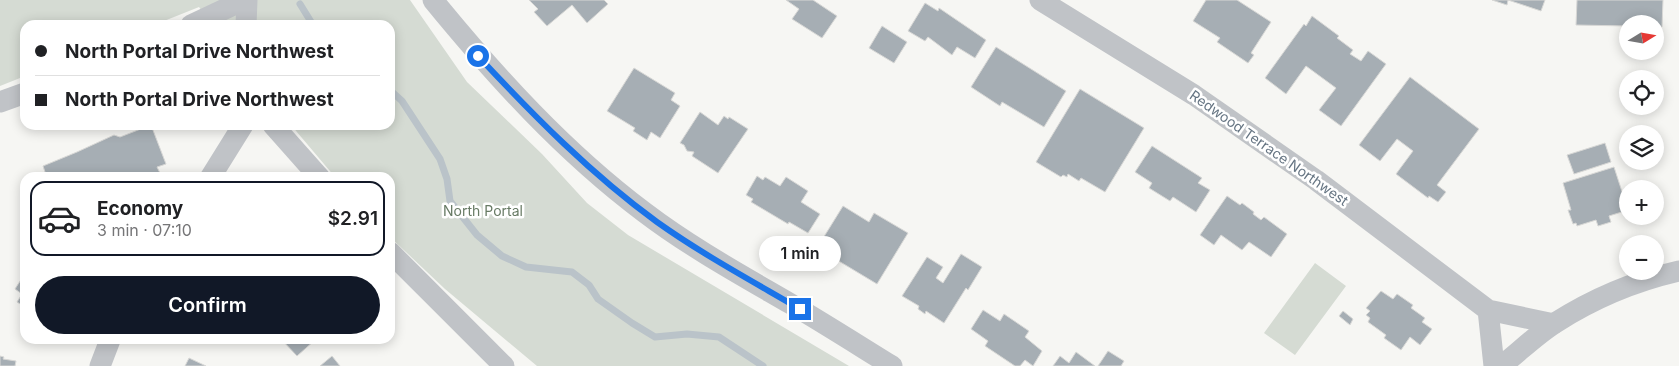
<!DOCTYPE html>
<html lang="en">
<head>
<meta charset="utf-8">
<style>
  body { margin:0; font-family:Inter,sans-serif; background:#f2f2f2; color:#202124; height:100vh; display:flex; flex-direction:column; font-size:19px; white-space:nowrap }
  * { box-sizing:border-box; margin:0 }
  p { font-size:16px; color:#757577 }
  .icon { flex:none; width:28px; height:28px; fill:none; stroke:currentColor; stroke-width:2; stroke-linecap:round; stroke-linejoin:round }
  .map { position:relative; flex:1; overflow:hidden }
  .panel { position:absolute; left:20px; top:172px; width:375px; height:172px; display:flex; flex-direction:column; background:#fff; border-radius:15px; box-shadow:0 2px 12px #0003 }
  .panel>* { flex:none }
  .top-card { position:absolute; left:20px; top:20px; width:375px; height:110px; border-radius:15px; box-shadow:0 2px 12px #0003; display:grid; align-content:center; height:110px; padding:0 15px; background:#fff }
  .needle { width:32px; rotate:79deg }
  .fabs { position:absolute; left:1619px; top:15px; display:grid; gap:10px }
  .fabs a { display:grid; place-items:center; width:45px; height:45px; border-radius:50%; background:#fff; box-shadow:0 2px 12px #0003; font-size:25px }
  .end { position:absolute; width:22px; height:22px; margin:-11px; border:6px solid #1a73e8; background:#fff; box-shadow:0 0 0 2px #fff }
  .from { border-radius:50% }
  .bubble { position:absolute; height:35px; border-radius:18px; background:#fff; box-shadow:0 2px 12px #0003; font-size:16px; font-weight:600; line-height:35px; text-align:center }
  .top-card b { display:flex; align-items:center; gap:18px; height:48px; font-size:19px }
  .top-card b+b { border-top:1px solid #e0e0e0 }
  .top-card i { width:12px; height:12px; background:#202124 }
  ul { padding:9px 0 0; list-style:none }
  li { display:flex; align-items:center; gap:15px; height:75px; margin:0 10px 8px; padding:0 5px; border:2px solid transparent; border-radius:15px }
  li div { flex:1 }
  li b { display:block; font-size:19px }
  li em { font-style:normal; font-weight:600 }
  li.active { border-color:#111827 }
  li>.icon { width:45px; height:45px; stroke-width:1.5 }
  .cta { display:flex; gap:10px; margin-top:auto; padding:10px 15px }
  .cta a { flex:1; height:58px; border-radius:30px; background:#111827; color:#fff; font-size:20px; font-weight:600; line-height:58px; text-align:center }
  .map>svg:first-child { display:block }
</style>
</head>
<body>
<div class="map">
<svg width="1679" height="366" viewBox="0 0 1679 366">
  <rect width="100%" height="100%" fill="#f6f6f3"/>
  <path fill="#d5dbd3" d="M0 0H410L467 82 542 154 587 203 628 235 849 366H537L445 289 390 237V178L335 177 291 125H390V25H212L199 7 154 25H25V76L0 86Z
    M1315 263 1346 286 1295 355 1264 333Z"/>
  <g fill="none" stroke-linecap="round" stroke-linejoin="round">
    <path stroke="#bac3c9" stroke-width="7" d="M300 4 313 25
      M390 90 402 101 440 159 447 179 450 201 477 235 502 256 526 267 572 272 589 285 598 299 632 323 655 337 687 334 719 337 763 366"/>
  </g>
  <path fill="#a6aeb4" stroke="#d8d8d6" d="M529 0H604L608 4 587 23 572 5 547 26 534 12 538 9Z
    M786 0H813L837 16 822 38 792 19 799 9Z
    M1206 0H1237L1271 22 1251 53 1254 55 1248 63 1217 42 1220 38 1193 21Z
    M1492 0H1545L1541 11 1508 0 1507 5Z
    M1577 0H1663L1662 27H1655V24H1628V26L1576 25Z
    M925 3 938 11 939 8 986 40 975 58 957 47 952 55 928 37 925 41 908 31Z
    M1312 16 1339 36 1337 38 1353 50 1350 54 1361 61 1368 51 1386 64 1341 126 1319 110 1336 88 1306 66 1286 94 1265 78 1304 24 1306 26Z
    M882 26 907 42 894 63 869 48Z
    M996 47 1066 91 1044 127 1002 102 1000 106 971 87Z
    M634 68 675 93 671 100 680 106 660 138 651 132 647 140 633 131 635 128 607 111Z
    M1410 77 1479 129 1437 185 1446 192 1438 202 1429 196 1428 198 1396 174 1413 151 1397 139 1380 161 1359 145Z
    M1080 89 1144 128 1105 192 1081 178 1079 181 1068 174 1067 177 1063 175 1061 177 1036 162Z
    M700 112 718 125 724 116 728 119 729 117 748 129 718 173 692 156 694 152 687 151 684 145 680 143Z
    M151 125 166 164 157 167 160 173 147 178H47L43 166 77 152 114 135 120 137Z
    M1605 143 1611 162 1574 174 1567 155Z
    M1152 146 1202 178 1198 183 1210 190 1196 212 1173 197 1170 201 1149 188 1152 183 1135 172Z
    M1614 167 1628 210 1609 216 1611 222 1598 226 1596 220 1577 226 1576 223 1573 224 1568 210H1571L1563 183Z
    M757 176 763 180 765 177 780 186 786 177 808 191 801 202 820 214 808 233 789 222 788 224 751 202 753 199 746 195Z
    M1227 196 1240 205 1242 203 1254 212 1253 214 1261 220 1264 217 1287 234 1271 257 1249 242 1242 250 1221 235 1214 245 1200 235Z
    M843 206 869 222 874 213 908 233 877 284 817 248Z
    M961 254 982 267 968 290 966 288 944 323 926 311 925 314 918 309 919 306 902 296 927 257 943 267 936 278 943 283Z
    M22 278 25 279V307L17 302 22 294 15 289Z
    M1381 291 1393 299 1397 294 1413 305 1411 308 1425 318 1422 322 1432 329 1420 345 1410 337 1401 350 1384 338 1386 335 1368 322 1370 318 1366 315 1370 311 1366 308Z
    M983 310 1000 321 1004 314 1029 331 1025 337 1042 351 1033 366 1025 360 1020 366H1015L985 346 988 341 971 329Z
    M1343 311 1353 319 1350 325 1339 316Z
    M282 340H315L297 356Z
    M1108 351 1124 361 1121 366H1098Z
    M1076 352 1095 366H1053L1060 356 1069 363Z
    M0 356 4 357 3 359 16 361 15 366H0Z
    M332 356 340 366H320Z
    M189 358 206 366H185Z"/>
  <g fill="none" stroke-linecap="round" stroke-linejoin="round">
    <path stroke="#c0c3c7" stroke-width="21" d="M433 0C496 77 564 152 644 212 690 247 741 275 791 304 825 324 858 345 892 366
      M1040 0 1194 95 1316 180 1488 310 1554 324
      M191 25 244 0
      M246 25 247 0
      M0 102 25 93
      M273 125 320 178
      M210 178 243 125
      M390 252 504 366
      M1488 310 1494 366
      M100 366 110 340
      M1501 366C1519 352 1536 335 1555 323 1594 298 1635 281 1679 271"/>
  </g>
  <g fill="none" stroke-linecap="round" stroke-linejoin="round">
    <path stroke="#1a73e8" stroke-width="6" d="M478 56C534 116 591 174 657 222 702 254 752 281 800 309"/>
  </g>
  <g text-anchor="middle" stroke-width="5" stroke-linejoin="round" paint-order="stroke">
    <g font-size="14" fill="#667583" stroke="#fff">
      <text transform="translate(1269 148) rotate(35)" y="5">Redwood Terrace Northwest</text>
    </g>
    <g font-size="14" fill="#687b65" stroke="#fff">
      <text x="483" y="216">North Portal</text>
    </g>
  </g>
</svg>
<div class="fabs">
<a><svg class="needle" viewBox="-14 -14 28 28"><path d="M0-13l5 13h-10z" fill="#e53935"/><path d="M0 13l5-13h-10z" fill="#757577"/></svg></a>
<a><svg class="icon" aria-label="locate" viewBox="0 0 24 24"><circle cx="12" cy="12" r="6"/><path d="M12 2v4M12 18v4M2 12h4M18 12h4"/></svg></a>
<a><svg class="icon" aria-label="layers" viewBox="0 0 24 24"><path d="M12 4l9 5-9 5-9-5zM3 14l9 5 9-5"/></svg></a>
<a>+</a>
<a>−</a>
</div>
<i class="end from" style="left:478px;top:56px"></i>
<i class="end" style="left:800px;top:309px"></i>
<div class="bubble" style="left:759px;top:236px;width:82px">1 min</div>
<div class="top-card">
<b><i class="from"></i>North Portal Drive Northwest</b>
<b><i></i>North Portal Drive Northwest</b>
</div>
<section class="panel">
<ul>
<li class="active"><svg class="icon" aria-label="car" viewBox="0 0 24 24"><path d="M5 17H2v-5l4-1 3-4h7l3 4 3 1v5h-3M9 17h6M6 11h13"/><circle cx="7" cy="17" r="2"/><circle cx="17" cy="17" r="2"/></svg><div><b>Economy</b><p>3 min · 07:10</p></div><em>$2.91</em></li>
</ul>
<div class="cta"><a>Confirm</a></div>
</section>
</div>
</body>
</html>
